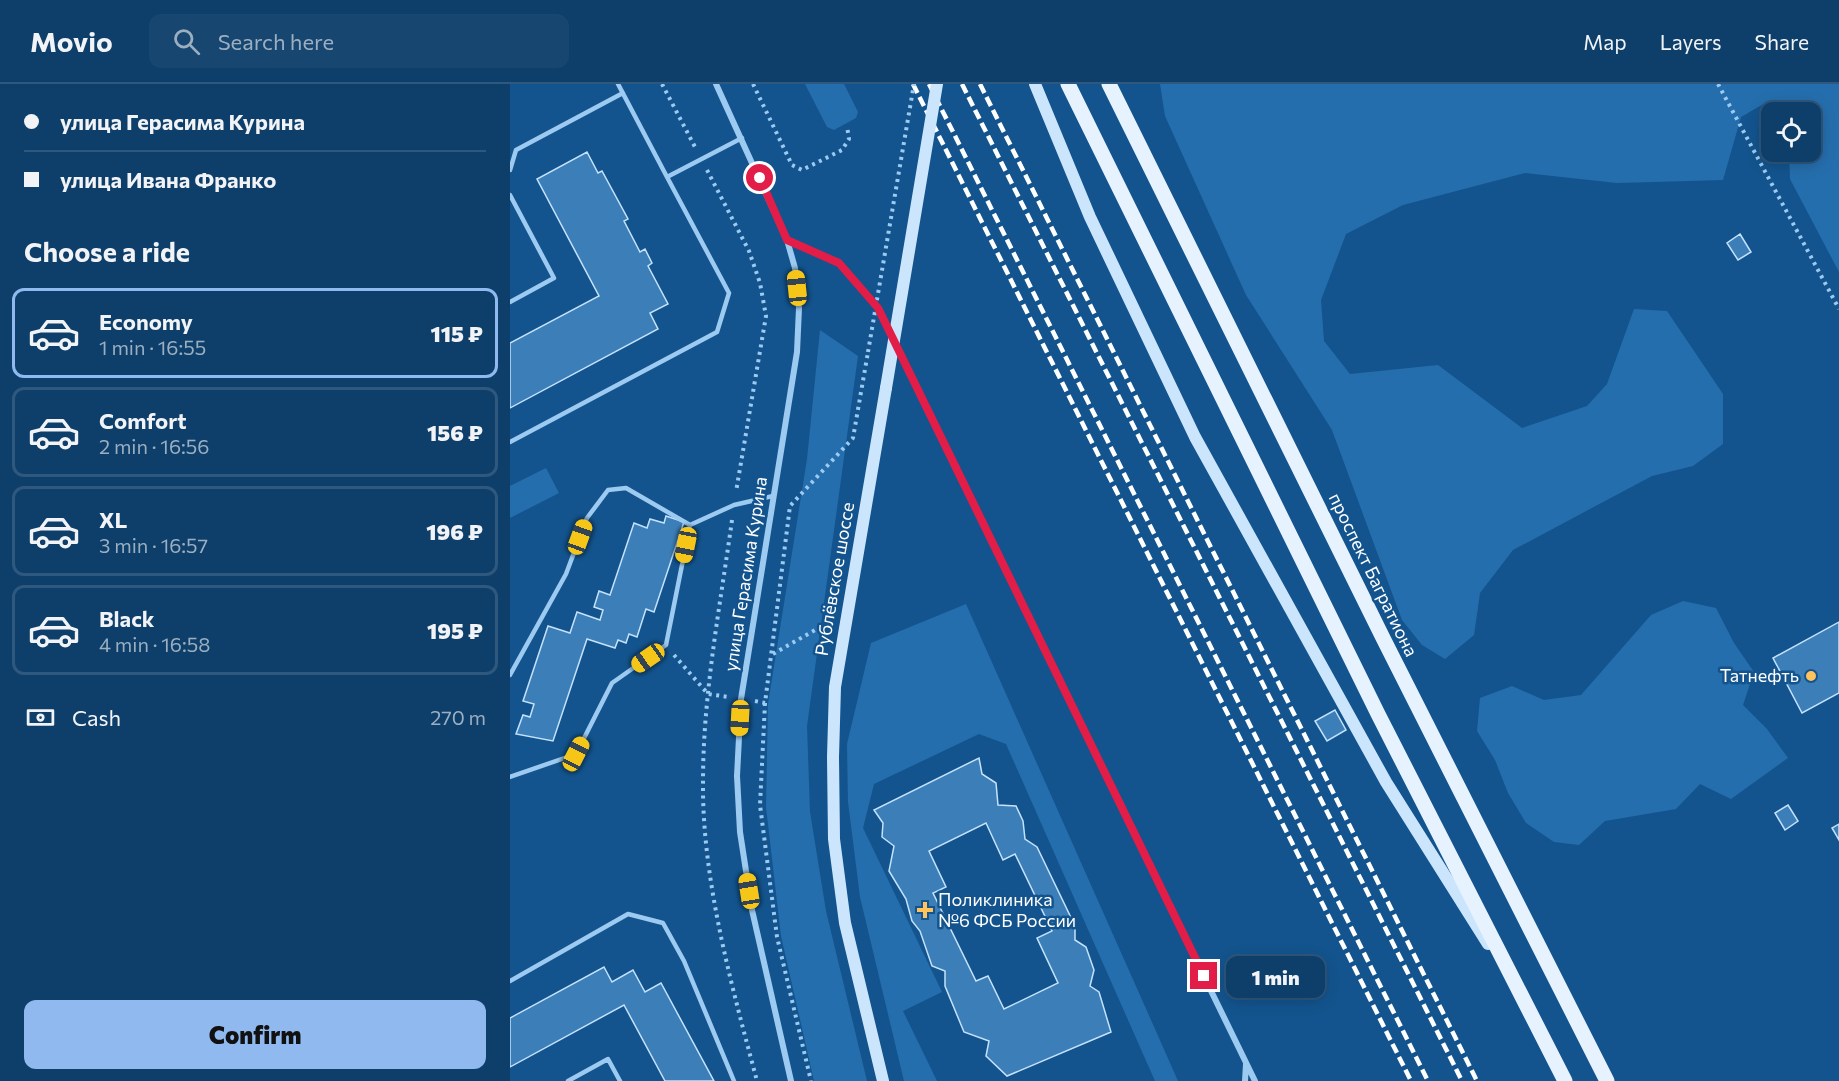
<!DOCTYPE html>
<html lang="en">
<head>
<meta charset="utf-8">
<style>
  body { margin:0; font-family:Commissioner,sans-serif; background:#174670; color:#f1f3f6; height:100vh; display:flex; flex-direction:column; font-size:22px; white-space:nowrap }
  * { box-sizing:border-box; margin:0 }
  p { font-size:20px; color:#9bafc1 }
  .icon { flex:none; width:33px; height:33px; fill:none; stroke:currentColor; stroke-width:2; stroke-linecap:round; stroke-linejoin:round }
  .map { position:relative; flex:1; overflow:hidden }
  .sheet { display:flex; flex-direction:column; background:#0e3f6a; width:510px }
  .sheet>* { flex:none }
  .banner { display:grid; align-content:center; height:132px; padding:0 24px; background:#0e3f6a }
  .buttons { position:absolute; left:1251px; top:18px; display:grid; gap:12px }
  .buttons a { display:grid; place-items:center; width:60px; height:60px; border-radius:12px; background:#0e3f6a; box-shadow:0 3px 15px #0003,0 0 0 2px #2e587e; font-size:30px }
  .end { position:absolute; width:27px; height:27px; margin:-14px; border:8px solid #e11d48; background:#fff; box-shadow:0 0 0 3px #fff }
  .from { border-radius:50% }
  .bubble { position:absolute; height:42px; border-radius:12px; background:#0e3f6a; box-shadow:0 3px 15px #0003,0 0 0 2px #2e587e; font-size:20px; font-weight:800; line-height:42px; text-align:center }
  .car { position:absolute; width:18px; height:36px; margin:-18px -9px; border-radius:8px; box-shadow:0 0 4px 2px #0007; background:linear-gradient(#f5c518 24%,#345 0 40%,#f5c518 0 76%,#345 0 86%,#f5c518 0) }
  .banner b { display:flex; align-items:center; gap:21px; height:57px; font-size:22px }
  .banner b+b { border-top:2px solid #2e587e }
  .banner i { width:15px; height:15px; background:#f1f3f6 }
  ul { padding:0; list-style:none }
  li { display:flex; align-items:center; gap:18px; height:90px; margin:0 12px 9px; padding:0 12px; border:3px solid #2e587e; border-radius:12px }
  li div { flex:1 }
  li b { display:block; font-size:22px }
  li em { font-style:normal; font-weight:800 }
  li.selected { border-color:#90b9f0 }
  li>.icon { width:54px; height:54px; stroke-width:1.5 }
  h2 { padding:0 24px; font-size:27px; line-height:72px }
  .pay { display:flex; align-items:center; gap:15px; height:66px; padding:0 24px; font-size:22px }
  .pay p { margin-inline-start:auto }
  .button { display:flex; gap:12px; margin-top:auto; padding:12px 24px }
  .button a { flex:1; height:69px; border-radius:12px; background:#90b9f0; color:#111; font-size:24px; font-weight:800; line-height:69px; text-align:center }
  header { display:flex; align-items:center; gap:36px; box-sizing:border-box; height:84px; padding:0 30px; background:#0e3f6a; border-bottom:2px solid #2e587e }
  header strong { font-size:28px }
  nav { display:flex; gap:33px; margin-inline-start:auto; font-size:21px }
  .search { width:420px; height:54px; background:#174670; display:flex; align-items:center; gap:15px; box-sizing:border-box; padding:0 21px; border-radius:12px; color:#9bafc1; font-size:22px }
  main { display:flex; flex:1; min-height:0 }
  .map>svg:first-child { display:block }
</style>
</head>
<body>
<header>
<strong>Movio</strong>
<div class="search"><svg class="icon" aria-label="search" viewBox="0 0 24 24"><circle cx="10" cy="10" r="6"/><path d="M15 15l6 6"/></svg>Search here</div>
<nav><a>Map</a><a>Layers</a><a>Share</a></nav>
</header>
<main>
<section class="sheet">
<div class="banner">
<b><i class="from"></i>улица Герасима Курина</b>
<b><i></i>улица Ивана Франко</b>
</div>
<h2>Choose a ride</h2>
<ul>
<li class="selected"><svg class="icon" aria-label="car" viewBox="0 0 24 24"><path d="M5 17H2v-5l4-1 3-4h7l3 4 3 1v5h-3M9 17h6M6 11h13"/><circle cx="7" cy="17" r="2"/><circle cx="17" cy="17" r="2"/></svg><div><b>Economy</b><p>1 min · 16:55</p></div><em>115 ₽</em></li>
<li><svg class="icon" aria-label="car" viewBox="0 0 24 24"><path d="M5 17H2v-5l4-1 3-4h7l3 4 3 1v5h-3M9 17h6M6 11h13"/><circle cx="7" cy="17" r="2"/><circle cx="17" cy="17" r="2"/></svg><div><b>Comfort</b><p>2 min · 16:56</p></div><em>156 ₽</em></li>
<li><svg class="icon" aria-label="car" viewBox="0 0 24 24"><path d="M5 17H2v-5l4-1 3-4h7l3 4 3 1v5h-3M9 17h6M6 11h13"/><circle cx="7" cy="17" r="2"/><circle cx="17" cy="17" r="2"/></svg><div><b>XL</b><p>3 min · 16:57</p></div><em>196 ₽</em></li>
<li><svg class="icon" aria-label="car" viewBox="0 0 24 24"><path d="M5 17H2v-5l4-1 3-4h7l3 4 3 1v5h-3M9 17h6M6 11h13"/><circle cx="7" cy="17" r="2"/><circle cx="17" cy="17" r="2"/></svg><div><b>Black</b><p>4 min · 16:58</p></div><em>195 ₽</em></li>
</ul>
<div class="pay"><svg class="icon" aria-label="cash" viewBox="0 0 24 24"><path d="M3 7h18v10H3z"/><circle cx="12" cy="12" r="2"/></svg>Cash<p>270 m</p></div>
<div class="button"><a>Confirm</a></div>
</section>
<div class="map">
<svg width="1329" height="997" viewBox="0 0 1329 997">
  <rect width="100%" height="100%" fill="#13548e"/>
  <path fill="#256ead" d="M295 0H334L348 28 346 34 324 46 317 43Z
    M650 0H1329V188L1280 95 1279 68H1300V28H1262L1257 18 1231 33 1213 96 1107 99 1015 89 893 121 836 150 811 216 814 257 840 290 928 281 1012 344 1077 322 1097 300 1124 225 1157 227 1213 310V360L1183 382 1142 392 1003 466 970 509 964 551 935 575 912 561 892 536 822 346 736 211 655 32Z
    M310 246 348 272 297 642 300 728 316 827 357 997H304L271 852 256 723 258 620 297 375Z
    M36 384 49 409 0 434V402Z
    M1173 517 1206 524 1224 559 1244 588 1233 621 1257 645 1278 674 1221 715 1190 700 1166 725 1095 737 1069 761 1044 758 1016 739 998 709 985 676 967 647 970 614 1002 602 1034 616 1071 611 1141 531Z
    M456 520 645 945 668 997H645L496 660 469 650 364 700 353 744 432 908 393 927 427 997H394L350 813 338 718 337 660 361 559Z"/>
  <path fill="#3c7eb7" stroke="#c4e2fc" stroke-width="1.5" fill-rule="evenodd" d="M77 68 88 89 92 87 118 135 114 137 130 168 135 165 142 179 138 182 158 220 140 229 148 245 0 324V259L89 212 27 95Z
    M1230 150 1241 168 1228 176 1217 159Z
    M156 432 174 438 144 528 136 525 127 553 119 550 116 559 108 556 105 564 77 555 43 657 6 650 13 631 20 633 24 620 13 617 38 542 60 549 67 528 90 536 93 526 84 523 89 507 100 511 124 439 137 444 140 435 154 439Z
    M1329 538V609L1292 629 1263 574Z
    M825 626 836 646 817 657 805 637Z
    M469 674 472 690 486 699 488 721 506 722 513 737 515 755 527 763 565 842V856L576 863 584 886 580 902 589 908 601 948 497 992 476 972 479 957 454 948 435 902V887L422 882 410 847 402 837 396 815 379 787 384 762 372 753 373 739 364 726ZM476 739 493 776 505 770 542 847 527 854 548 899 494 925 478 892 466 897 423 809 436 803 419 767Z
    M1278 721 1288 737 1275 746 1265 729Z
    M1329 740V756L1322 744Z
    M94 883 102 898 123 886 135 908 151 899 204 997H155L114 921 0 983V934Z"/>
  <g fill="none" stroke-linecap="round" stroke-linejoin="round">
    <path stroke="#9dcaf1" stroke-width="4" stroke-dasharray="3 4.5" stroke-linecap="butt" d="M152 0 185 63
      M243 0 282 81 292 86 332 66 339 55 337 42
      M1208 0 1329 225
      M197 86 239 167 250 199 256 232 226 408
      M222 436C210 523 193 610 193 698 192 796 222 903 247 997
      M263 570 319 538
      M164 571 198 610 219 613
      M245 617 255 619 280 422 343 354 358 268
      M255 619 250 721 267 853 301 997"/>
    <path stroke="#9dcaf1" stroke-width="4.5" d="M108 0 157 93
      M0 86 6 66 113 9
      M0 111 44 194 0 218
      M0 358 207 248 219 209 157 93 232 54
      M180 441 224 421 263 412
      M0 591 56 490 77 434 98 406 116 404 180 441 156 561 102 599 66 670 0 693
      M0 897 118 830 153 839 174 877 224 997
      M58 997 98 975 110 997"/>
    <path stroke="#9dcaf1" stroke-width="6" d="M206 0 277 156 285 184 289 224 287 268 231 615 227 692 230 748 242 826 281 997
      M277 156 329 179 368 224 745 997
      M735 997 736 980"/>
    <path stroke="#cbe5fc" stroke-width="12" d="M525 0 580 133 685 353 876 698 978 860
      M373 997 335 839 324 755 323 673 325 603 376 304"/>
    <path stroke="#e7f2ff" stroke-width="15" d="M558 0 868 630 1055 997
      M599 0 874 556 1097 997"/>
    <path stroke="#fff" stroke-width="4.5" stroke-dasharray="10 4.5" stroke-linecap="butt" d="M403 0 901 997
      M419 0 918 997
      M452 0 952 997
      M470 0 967 997"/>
    <path stroke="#9dcaf1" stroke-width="4" stroke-dasharray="3 4.5" stroke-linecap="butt" d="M358 268 404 0"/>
    <path stroke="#cbe5fc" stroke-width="12" d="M376 304 427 0"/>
  </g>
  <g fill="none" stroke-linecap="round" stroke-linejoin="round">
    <path stroke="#e11d48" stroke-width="8" d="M250 94 277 156 329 179 368 224 694 892"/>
  </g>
  <g fill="#ffc25d" stroke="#13548e" stroke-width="2">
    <circle cx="1301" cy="592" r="6"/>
    <path d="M412 817h6v6h6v6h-6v6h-6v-6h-6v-6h6z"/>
  </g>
  <g text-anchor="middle" stroke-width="5" stroke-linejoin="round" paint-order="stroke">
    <g font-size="18" fill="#fff" stroke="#13548e">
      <text transform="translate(236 490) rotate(-81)" y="6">улица Герасима Курина</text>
      <text transform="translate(863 491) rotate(64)" y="6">проспект Багратиона</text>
      <text transform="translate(325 495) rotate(-80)" y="6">Рублёвское шоссе</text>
    </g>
    <g font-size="18" fill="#fff" stroke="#13548e" text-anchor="end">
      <text x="1289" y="598">Татнефть</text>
      <text x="428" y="822" text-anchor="start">Поликлиника<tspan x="428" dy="21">№6 ФСБ России</tspan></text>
    </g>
  </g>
</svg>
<div class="buttons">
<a><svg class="icon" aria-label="locate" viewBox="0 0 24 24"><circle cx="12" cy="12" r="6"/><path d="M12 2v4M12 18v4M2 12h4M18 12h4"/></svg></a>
</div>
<i class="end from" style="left:250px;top:94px"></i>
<i class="end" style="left:694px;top:892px"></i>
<div class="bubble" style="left:716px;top:872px;width:99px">1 min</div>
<i class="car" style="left:287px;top:204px;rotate:354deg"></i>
<i class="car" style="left:70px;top:453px;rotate:20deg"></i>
<i class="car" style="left:176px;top:461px;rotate:191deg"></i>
<i class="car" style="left:138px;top:574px;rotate:235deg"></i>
<i class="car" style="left:230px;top:634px;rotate:183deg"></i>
<i class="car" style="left:66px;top:670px;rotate:27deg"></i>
<i class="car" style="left:239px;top:807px;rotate:351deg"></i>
</div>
</main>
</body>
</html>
